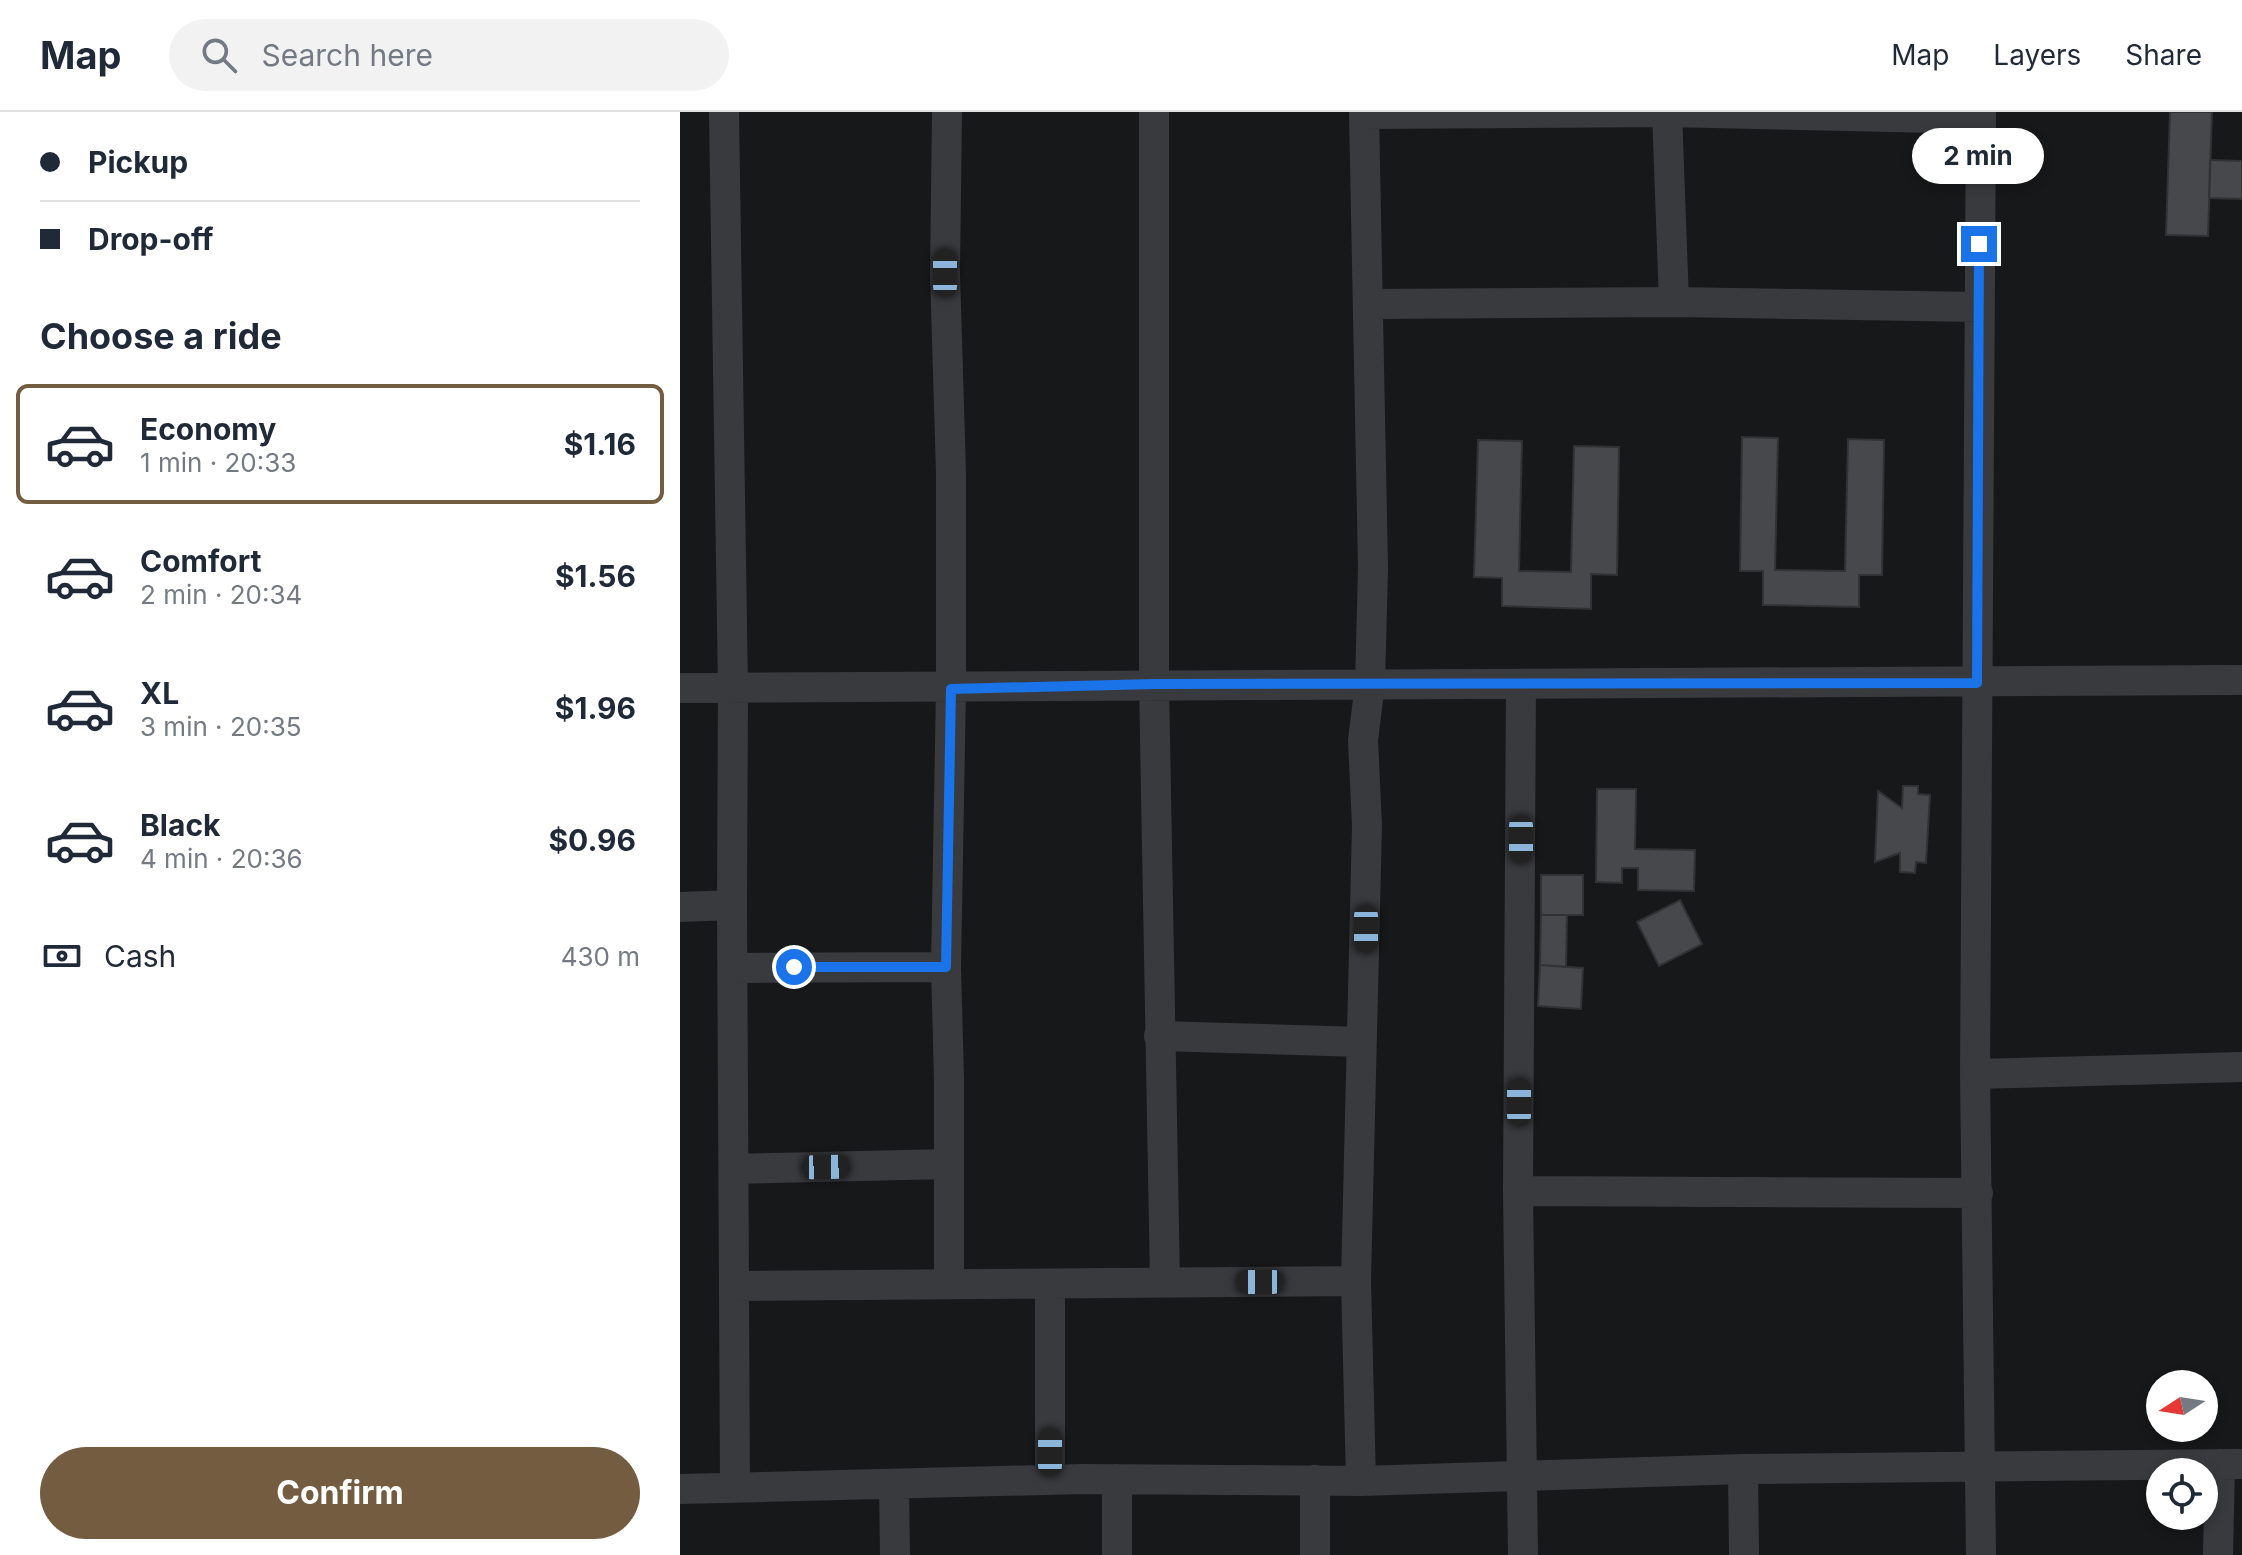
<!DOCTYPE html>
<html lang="en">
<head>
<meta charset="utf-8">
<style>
  body { margin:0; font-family:Inter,sans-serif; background:#f2f2f3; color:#1f2937; height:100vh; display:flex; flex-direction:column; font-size:30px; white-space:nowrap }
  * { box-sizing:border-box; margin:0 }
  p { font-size:26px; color:#747a83 }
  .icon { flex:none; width:44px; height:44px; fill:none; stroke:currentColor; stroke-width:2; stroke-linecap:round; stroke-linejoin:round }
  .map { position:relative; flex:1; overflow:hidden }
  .sheet { display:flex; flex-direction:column; background:#fff; width:680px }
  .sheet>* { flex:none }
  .hud { display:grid; align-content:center; height:176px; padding:0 40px; background:#fff }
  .needle { width:52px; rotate:258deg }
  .tools { position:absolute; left:1466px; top:1258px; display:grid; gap:16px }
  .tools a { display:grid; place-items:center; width:72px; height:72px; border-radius:50%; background:#fff; box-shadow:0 4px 12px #0003; font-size:40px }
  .end { position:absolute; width:36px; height:36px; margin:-18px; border:10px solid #1a73e8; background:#fff; box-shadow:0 0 0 4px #fff }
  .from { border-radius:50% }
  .bubble { position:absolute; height:56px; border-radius:28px; background:#fff; box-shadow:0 4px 12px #0003; font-size:26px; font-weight:700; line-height:56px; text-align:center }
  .car { position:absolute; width:24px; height:48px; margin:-24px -12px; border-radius:10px; box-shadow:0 0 6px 2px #0007; background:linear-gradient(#222 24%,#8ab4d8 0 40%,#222 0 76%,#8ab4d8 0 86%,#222 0) }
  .hud b { display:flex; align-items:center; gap:28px; height:76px; font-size:30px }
  .hud b+b { border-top:2px solid #e0e1e3 }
  .hud i { width:20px; height:20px; background:#1f2937 }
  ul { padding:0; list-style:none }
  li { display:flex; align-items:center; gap:24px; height:120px; margin:0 16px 12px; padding:0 24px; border:4px solid transparent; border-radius:12px }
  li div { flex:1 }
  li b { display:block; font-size:30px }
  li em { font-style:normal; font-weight:700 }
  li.selected { border-color:#745c40 }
  li>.icon { width:72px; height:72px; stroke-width:1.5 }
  h2 { padding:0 40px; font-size:36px; line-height:96px }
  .pay { display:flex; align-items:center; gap:20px; height:88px; padding:0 40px; font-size:30px }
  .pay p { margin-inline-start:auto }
  .action { display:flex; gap:16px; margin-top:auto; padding:16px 40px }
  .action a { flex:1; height:92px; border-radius:48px; background:#745c40; color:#fff; font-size:32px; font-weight:700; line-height:92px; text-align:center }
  header { display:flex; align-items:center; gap:48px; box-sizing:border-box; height:112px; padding:0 40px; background:#fff; border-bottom:2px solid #e0e1e3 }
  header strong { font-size:38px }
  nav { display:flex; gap:44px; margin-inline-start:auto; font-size:28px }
  .search { width:560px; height:72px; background:#f2f2f3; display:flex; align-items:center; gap:20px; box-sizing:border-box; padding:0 28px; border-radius:44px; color:#747a83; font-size:30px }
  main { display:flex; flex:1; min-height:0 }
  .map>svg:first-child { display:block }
</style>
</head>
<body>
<header>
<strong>Map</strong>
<div class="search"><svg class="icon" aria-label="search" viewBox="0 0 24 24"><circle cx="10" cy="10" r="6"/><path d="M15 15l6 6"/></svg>Search here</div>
<nav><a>Map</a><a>Layers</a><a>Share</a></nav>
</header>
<main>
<section class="sheet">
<div class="hud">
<b><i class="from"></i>Pickup</b>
<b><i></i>Drop-off</b>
</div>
<h2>Choose a ride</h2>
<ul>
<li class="selected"><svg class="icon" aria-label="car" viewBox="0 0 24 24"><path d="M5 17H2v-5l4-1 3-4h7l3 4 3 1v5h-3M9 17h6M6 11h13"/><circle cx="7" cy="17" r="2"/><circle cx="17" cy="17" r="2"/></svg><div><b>Economy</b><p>1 min · 20:33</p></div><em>$1.16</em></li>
<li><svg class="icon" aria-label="car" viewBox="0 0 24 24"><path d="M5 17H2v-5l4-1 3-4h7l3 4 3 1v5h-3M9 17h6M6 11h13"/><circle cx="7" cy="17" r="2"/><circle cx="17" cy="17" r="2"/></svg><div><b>Comfort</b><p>2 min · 20:34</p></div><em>$1.56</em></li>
<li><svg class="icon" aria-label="car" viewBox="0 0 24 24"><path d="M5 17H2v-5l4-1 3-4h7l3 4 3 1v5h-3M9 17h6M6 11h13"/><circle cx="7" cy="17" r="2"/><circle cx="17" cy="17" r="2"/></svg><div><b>XL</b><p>3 min · 20:35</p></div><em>$1.96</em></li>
<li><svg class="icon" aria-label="car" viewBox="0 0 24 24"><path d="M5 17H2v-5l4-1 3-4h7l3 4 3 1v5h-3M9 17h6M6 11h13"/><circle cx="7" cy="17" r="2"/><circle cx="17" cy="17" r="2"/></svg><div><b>Black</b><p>4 min · 20:36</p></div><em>$0.96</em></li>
</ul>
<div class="pay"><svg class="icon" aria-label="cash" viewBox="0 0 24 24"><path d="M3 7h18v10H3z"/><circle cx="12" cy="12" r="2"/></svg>Cash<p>430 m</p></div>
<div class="action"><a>Confirm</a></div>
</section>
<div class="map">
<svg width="1562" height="1443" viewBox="0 0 1562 1443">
  <rect width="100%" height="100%" fill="#171819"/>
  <path fill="#47484b" stroke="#323235" stroke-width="2" d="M1490 0H1532L1528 124 1486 123Z
    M1530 48 1562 49V87L1529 86Z
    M1062 325 1098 326 1095 458 1165 459 1168 327 1204 328 1202 463H1179V495L1083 493V459H1060Z
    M798 328 842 329 839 459 891 460 894 334 939 335 937 463 911 462V497L822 494V466L794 465Z
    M1223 674H1238V682L1250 683 1246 751 1236 750 1235 761 1220 760V741L1195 750 1198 679 1222 696Z
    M917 677H956L955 737 1015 738 1014 779 958 778V756H942V771L916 770Z
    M861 763H903V803H861Z
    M1000 788 1022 832 979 854 957 810Z
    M861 803H887L886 855 860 853Z
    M860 853 903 856 901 897 858 894Z"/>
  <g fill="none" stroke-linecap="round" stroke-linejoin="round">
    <path stroke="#393a3e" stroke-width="30" d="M44 0 53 577 52 793 55 1375
      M267 0 265 161 271 361V577L266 855 269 967V1171
      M474 0V572L485 1170
      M987 0 994 190
      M1301 0 1295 962 1301 1443
      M684 2 987 0 1301 7
      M688 192 994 190 1298 195
      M841 572 838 1079 843 1443
      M0 576 1562 568
      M0 795 52 793
      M54 856 266 855
      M479 924 681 930
      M1295 962 1562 955
      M54 1057 268 1052
      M838 1079 1298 1081
      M370 1173V1367
      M54 1174 676 1169
      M1063 1357 1064 1443
      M635 1368V1443
      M681 1369 676 1169 687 714 683 628 690 572 693 456 684 0
      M214 1372 215 1443
      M0 1377 402 1367 681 1369 1063 1357 1562 1352
      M437 1443V1367
      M1538 1443 1540 1352"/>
  </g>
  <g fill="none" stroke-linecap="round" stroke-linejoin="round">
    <path stroke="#1a73e8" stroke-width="10" d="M114 855H266L271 577 474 572 1297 571 1299 132"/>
  </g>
</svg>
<div class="tools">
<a><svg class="needle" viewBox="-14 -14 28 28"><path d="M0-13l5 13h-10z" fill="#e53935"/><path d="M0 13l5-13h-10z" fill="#747a83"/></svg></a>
<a><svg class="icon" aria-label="locate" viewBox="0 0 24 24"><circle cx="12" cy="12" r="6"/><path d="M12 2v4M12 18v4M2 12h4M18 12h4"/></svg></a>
</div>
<i class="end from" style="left:114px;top:855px"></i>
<i class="end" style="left:1299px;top:132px"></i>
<div class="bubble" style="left:1232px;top:16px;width:132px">2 min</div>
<i class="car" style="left:265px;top:161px;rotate:0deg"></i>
<i class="car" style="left:841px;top:727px;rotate:180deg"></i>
<i class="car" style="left:686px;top:817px;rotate:180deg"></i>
<i class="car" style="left:839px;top:990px;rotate:0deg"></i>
<i class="car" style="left:146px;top:1055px;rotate:89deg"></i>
<i class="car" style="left:580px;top:1170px;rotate:270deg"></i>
<i class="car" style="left:370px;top:1340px;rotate:0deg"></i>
</div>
</main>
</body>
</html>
